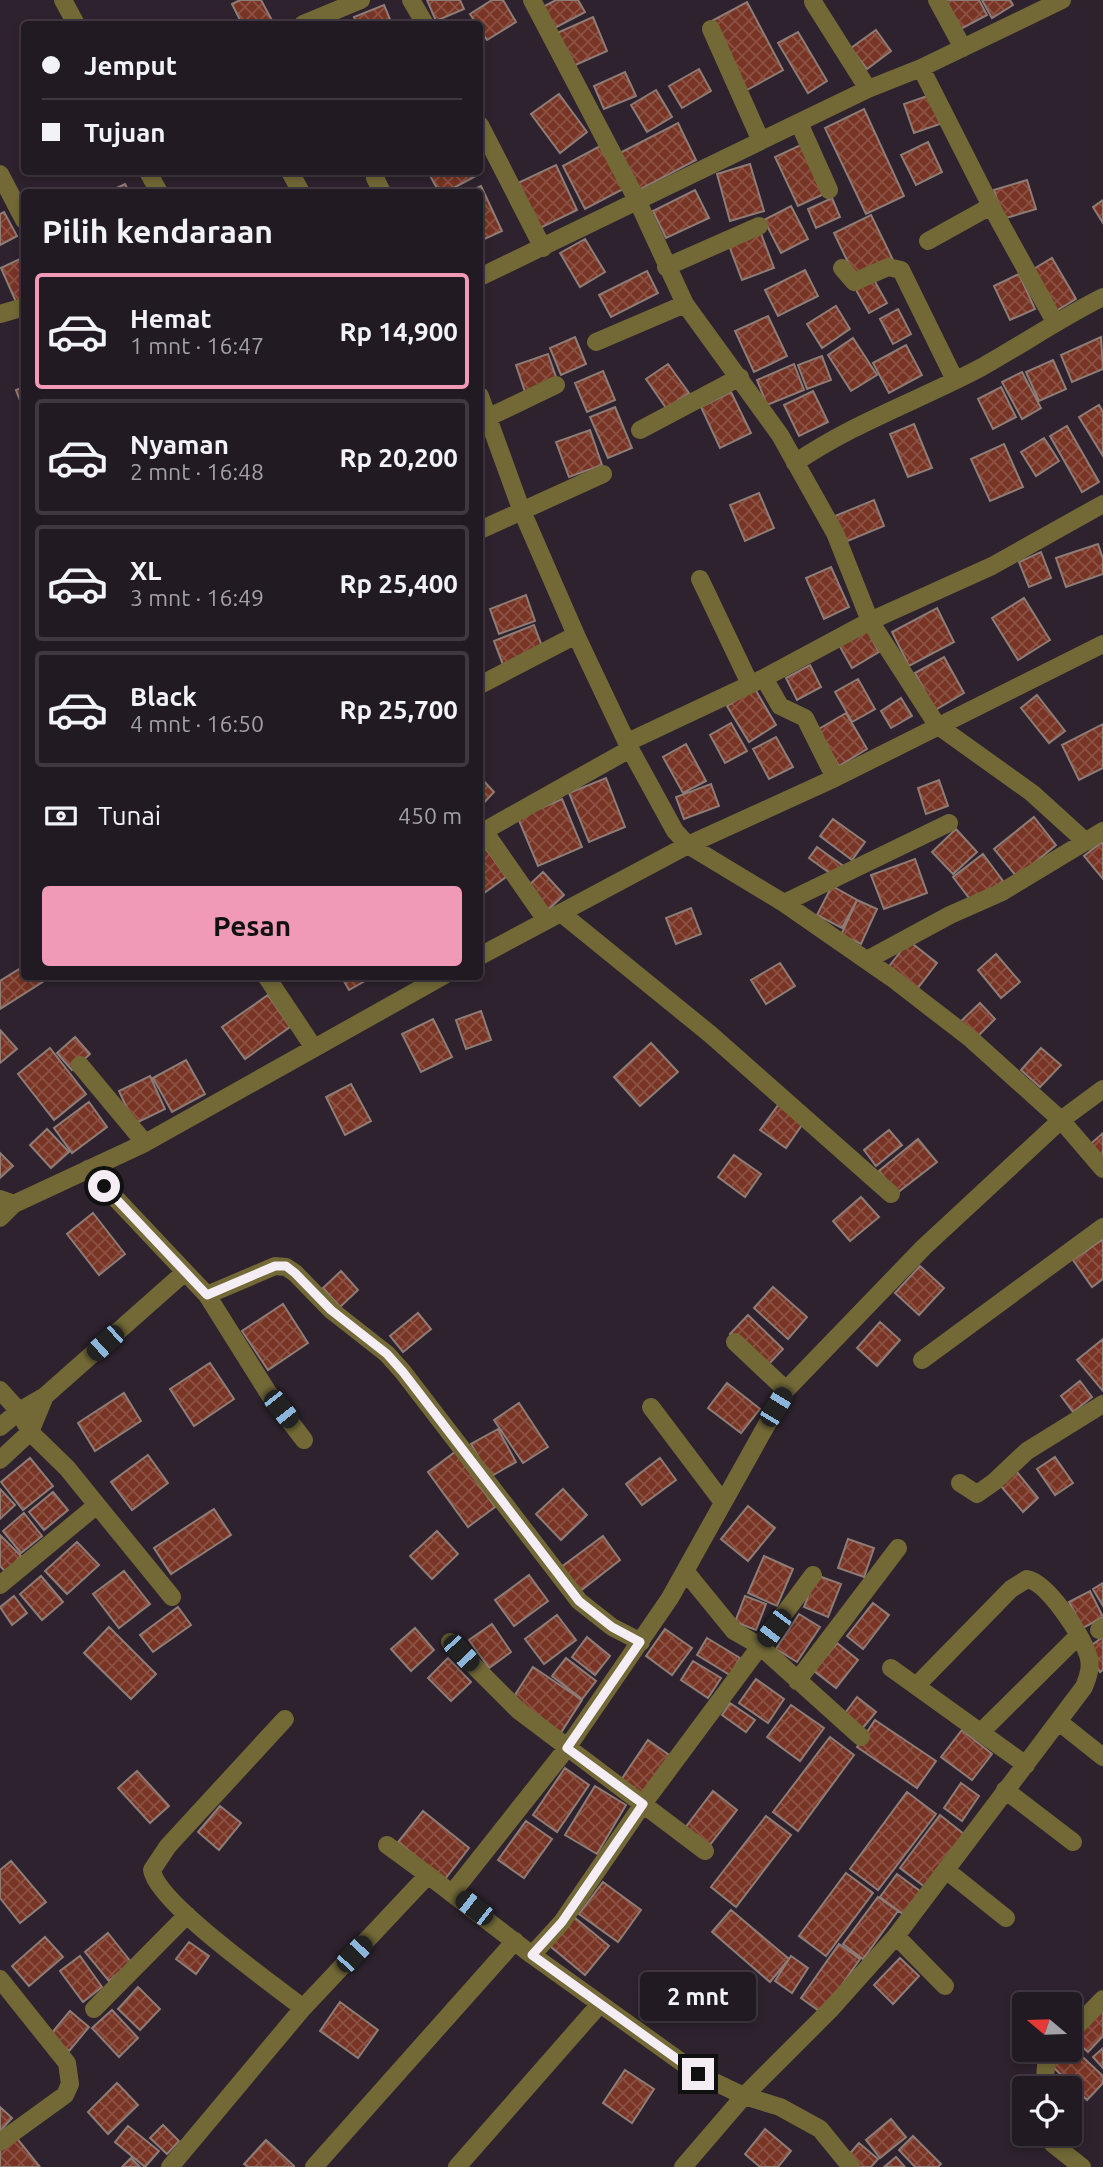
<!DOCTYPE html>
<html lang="id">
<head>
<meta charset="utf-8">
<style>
  body { margin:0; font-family:Ubuntu,sans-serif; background:#2a232a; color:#f1f3f6; height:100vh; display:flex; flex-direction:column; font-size:26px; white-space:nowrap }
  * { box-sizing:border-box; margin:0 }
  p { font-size:23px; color:#a2a1a5 }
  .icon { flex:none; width:38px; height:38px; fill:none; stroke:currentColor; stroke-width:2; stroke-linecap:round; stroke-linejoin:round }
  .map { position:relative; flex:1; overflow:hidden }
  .drawer { position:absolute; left:21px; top:189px; width:462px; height:791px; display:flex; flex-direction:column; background:#221a22; border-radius:7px; box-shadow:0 4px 10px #0003,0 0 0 2px #3f3840 }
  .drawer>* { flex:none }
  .banner { position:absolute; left:21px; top:21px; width:462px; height:154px; border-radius:7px; box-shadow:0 4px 10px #0003,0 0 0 2px #3f3840; display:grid; align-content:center; height:154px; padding:0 21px; background:#221a22 }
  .needle { width:46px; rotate:289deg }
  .fabs { position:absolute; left:1012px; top:1992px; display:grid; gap:14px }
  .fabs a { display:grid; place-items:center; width:70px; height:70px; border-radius:7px; background:#221a22; box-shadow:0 4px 10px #0003,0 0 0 2px #3f3840; font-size:35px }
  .end { position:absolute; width:32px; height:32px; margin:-16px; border:9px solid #f4edf4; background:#111; box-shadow:0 0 0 4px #111 }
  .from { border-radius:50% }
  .bubble { position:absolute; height:49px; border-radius:7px; background:#221a22; box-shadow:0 4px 10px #0003,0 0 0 2px #3f3840; font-size:23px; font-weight:600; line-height:49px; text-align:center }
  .car { position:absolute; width:21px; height:42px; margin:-21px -10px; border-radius:9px; box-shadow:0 0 5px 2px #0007; background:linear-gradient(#222 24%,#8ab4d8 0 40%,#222 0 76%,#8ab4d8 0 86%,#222 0) }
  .banner b { display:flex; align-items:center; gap:24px; height:66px; font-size:26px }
  .banner b+b { border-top:2px solid #3f3840 }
  .banner i { width:18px; height:18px; background:#f1f3f6 }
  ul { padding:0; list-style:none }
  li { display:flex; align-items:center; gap:21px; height:116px; margin:0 14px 10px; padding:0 7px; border:4px solid #3f3840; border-radius:7px }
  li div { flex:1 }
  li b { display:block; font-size:26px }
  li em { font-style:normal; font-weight:600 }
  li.current { border-color:#f09ab7 }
  li>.icon { width:63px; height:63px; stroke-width:1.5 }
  h2 { padding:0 21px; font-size:32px; line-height:84px }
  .pay { display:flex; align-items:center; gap:18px; height:77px; padding:0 21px; font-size:26px }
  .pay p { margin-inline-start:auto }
  .primary-button { display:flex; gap:14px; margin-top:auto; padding:14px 21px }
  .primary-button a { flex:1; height:80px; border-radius:7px; background:#f09ab7; color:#111; font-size:28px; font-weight:600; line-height:80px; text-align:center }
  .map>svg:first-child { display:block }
</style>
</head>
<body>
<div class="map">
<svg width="1103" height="2167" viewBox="0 0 1103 2167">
  <defs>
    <pattern id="building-cross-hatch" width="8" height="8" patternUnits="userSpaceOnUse" patternTransform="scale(1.75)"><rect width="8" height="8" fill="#783424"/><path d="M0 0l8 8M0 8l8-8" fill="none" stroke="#8c5244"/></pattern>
  </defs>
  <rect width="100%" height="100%" fill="#2d222d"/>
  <path fill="url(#building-cross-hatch)" stroke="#8e7c77" stroke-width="2" d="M240 0H261L274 24H242L232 4Z
    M427 0H460L464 9 436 21Z
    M492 0H503L516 22 487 40 470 14Z
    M556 0H578L585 12 551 30 539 9Z
    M940 0H979L987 15 957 31Z
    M982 0H1010L1013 5 992 18Z
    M747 2 783 70 747 90 710 22Z
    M384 5 392 24H357L354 17Z
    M593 17 607 51 571 67 557 33Z
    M876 30 891 51 867 69 851 48Z
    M798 32 827 81 808 93 778 43Z
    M699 69 711 91 682 108 669 86Z
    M625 72 636 96 604 109 594 86Z
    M656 90 672 117 647 132 631 105Z
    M559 94 587 132 560 153 531 114Z
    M930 95 940 124 914 133 904 104Z
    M864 109 904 196 866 214 825 128Z
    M678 123 696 160 635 192 616 155Z
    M928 142 942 172 916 185 901 155Z
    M803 144 826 193 798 206 775 157Z
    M600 146 623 189 585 209 563 166Z
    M750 164 764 211 730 221 717 174Z
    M556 165 577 210 540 228 518 183Z
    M428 172H476L478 175 446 192H439Z
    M1027 180 1036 209 1003 219 994 190Z
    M125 184 129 192H108Z
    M481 186 502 231 480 241V192H467Z
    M695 190 709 218 666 238 653 211Z
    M832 198 840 217 816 228 808 209Z
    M1103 200V223L1093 207Z
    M791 206 808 239 781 253 764 220Z
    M4 212 17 236 0 245V214Z
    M871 215 893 260 856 279 834 233Z
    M760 231 774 268 742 280 728 243Z
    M585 239 605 272 580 287 560 253Z
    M24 257V298L16 302 1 268Z
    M1052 258 1076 299 1056 311 1032 270Z
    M805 270 818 296 778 316 765 290Z
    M647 271 658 293 611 317 599 295Z
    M1019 274 1035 309 1010 320 994 286Z
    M874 280 887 303 869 313 856 290Z
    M836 306 850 329 822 348 807 324Z
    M898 309 911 334 893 344 880 319Z
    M768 316 787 356 754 372 735 331Z
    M575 337 586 364 561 375 550 348Z
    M1101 337 1103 369 1072 382 1061 355Z
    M853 338 877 375 851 391 828 355Z
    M906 345 922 375 889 393 873 363Z
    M548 354 557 380 525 392 516 365Z
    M822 356 831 380 807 389 798 365Z
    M1053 360 1066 389 1039 401 1026 372Z
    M668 364 689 393 666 408 646 379Z
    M794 364 804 390 767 405 757 380Z
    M603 371 615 400 587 412 575 383Z
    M1022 372 1041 408 1022 419 1002 382Z
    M24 387V411L16 390Z
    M1001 387 1016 417 993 429 978 399Z
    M813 391 828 422 799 436 784 405Z
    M731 392 751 433 720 448 701 407Z
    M1099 405 1103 412V456L1079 417Z
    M615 407 632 448 608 458 590 417Z
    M914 424 932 468 908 477 890 434Z
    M1067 426 1099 482 1082 492 1050 436Z
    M590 430 602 465 569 477 556 442Z
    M1044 438 1059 461 1036 476 1021 452Z
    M1004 444 1023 487 990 501 971 459Z
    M759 493 774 528 745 541 730 505Z
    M874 500 884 526 845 542 835 516Z
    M1098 544 1103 559V574L1066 587 1056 558Z
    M1041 552 1051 578 1029 587 1019 562Z
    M831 567 849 607 824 619 806 578Z
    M526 595 535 621 499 634 490 609Z
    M1024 598 1050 640 1018 660 992 618Z
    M937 608 954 642 909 666 892 632Z
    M534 625 543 649 503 665 494 641Z
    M867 630 879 652 852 668 839 645Z
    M944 657 964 693 935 710 915 673Z
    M810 665 821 687 797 700 786 678Z
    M858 679 875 709 852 722 835 692Z
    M755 689 776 725 749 742 727 706Z
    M1037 695 1065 731 1049 743 1021 708Z
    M901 698 912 716 891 728 881 711Z
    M846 713 867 749 839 766 817 730Z
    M731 723 747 751 725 763 710 735Z
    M1103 724V768L1079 780 1062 745Z
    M776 737 793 767 769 779 753 749Z
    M686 744 706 781 683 793 663 757Z
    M480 777 494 792 480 807Z
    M606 778 625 827 589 842 569 793Z
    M939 780 948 806 926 814 918 788Z
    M711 784 719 806 684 819 676 797Z
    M562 799 582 847 538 866 518 818Z
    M1034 817 1056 845 1017 877 994 849Z
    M833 819 865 842 852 860 820 836Z
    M956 829 977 852 953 874 932 852Z
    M1103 841V879L1084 856Z
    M484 846 506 877 480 896V849Z
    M817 847 842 865 834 876 809 858Z
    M983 854 1003 881 973 903 953 877Z
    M915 859 927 893 884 909 871 875Z
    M543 872 564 895 548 910 527 887Z
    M832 886 857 900 842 928 817 915Z
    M857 900 877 909 861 944 841 935Z
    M691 908 701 934 676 944 666 918Z
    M909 941 937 963 914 993 886 970Z
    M996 954 1020 982 1001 998 978 970Z
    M780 963 795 986 766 1004 751 980Z
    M24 966V976H52L0 1009V981Z
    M341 976H374L349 990Z
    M268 995 290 1027 245 1059 222 1027Z
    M980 1003 995 1019 973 1041 958 1024Z
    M481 1011 491 1040 466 1049 456 1020Z
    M433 1019 452 1057 421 1072 402 1034Z
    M0 1030 17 1049 0 1063Z
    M75 1037 90 1054 72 1070 57 1053Z
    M651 1043 678 1072 640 1106 614 1077Z
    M50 1048 86 1094 54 1120 18 1074Z
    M1041 1048 1061 1065 1040 1087 1021 1070Z
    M186 1060 205 1094 172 1112 153 1078Z
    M150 1076 165 1109 134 1124 119 1091Z
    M351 1084 371 1121 345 1135 326 1097Z
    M89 1102 107 1127 72 1153 54 1128Z
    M779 1104 804 1122 786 1148 760 1130Z
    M47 1129 69 1152 51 1168 30 1145Z
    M889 1130 902 1145 876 1166 864 1150Z
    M1103 1133V1165L1087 1147Z
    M918 1139 937 1162 897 1193 879 1171Z
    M0 1153 13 1166 0 1178Z
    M734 1155 761 1174 745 1197 718 1177Z
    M861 1197 879 1217 850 1241 833 1221Z
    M93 1213 125 1254 99 1275 67 1234Z
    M1103 1239V1279L1092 1287 1073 1260Z
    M920 1266 944 1288 919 1315 895 1293Z
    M341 1271 358 1290 340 1307 323 1288Z
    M773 1287 807 1317 788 1339 754 1308Z
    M283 1304 308 1343 268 1370 242 1331Z
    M418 1313 431 1329 403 1352 390 1336Z
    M748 1315 783 1349 765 1368 730 1334Z
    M880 1322 900 1340 877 1366 857 1348Z
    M1103 1339V1391L1077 1360Z
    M210 1363 234 1399 194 1426 170 1389Z
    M1080 1381 1092 1397 1073 1412 1061 1396Z
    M727 1383 760 1409 741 1433 708 1408Z
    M124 1393 141 1421 95 1451 78 1423Z
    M519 1403 548 1447 523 1463 494 1420Z
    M498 1429 516 1462 490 1477 471 1444Z
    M455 1452 495 1507 468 1527 428 1472Z
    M148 1455 168 1483 132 1510 111 1482Z
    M1055 1457 1073 1483 1055 1495 1037 1469Z
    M30 1458 53 1486 23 1510 1 1482Z
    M660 1458 676 1480 642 1505 626 1484Z
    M1016 1471 1038 1498 1023 1512 1000 1485Z
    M0 1489 15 1505 0 1519Z
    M563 1489 587 1515 561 1540 536 1514Z
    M53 1492 68 1510 44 1530 29 1512Z
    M748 1506 775 1528 748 1561 721 1539Z
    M214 1509 231 1535 171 1574 154 1548Z
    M24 1513 42 1536 21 1553 3 1531Z
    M437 1531 458 1554 432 1579 410 1556Z
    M0 1535 21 1556 6 1572 0 1566Z
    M603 1536 620 1560 579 1592 560 1568Z
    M848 1539 874 1548 864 1577 838 1568Z
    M77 1542 99 1565 67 1594 45 1571Z
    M764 1556 793 1569 777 1606 748 1593Z
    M124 1571 150 1604 119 1628 93 1594Z
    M529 1575 548 1601 514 1626 495 1600Z
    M816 1575 841 1584 828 1617 804 1607Z
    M41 1576 63 1602 42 1620 20 1594Z
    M1103 1583V1606L1093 1589Z
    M1090 1591 1103 1617 1083 1628 1069 1602Z
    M14 1596 27 1613 12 1625 0 1607Z
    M745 1596 766 1604 756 1630 735 1622Z
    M873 1603 889 1615 863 1649 847 1636Z
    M178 1607 191 1625 153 1652 140 1635Z
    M799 1614 820 1627 797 1662 776 1649Z
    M557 1615 576 1640 544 1664 525 1639Z
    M492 1624 511 1652 489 1668 469 1640Z
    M109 1627 156 1674 131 1699 84 1653Z
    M415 1628 434 1650 411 1671 391 1649Z
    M665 1629 692 1648 672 1675 646 1656Z
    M587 1637 610 1656 595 1675 572 1657Z
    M1103 1637V1670L1100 1672 1086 1649Z
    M707 1638 740 1658 730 1675 697 1655Z
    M837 1643 858 1660 836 1688 814 1671Z
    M448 1658 471 1682 451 1701 428 1678Z
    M566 1658 596 1681 582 1699 552 1676Z
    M693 1661 721 1678 708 1698 681 1680Z
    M533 1667 582 1700 560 1734 511 1701Z
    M756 1679 784 1699 768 1723 739 1703Z
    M857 1697 876 1712 861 1730 843 1716Z
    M730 1703 755 1720 746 1732 722 1715Z
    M791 1705 824 1728 800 1761 767 1737Z
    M875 1720 936 1761 917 1788 857 1747Z
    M962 1730 992 1754 972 1780 941 1757Z
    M830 1737 854 1755 798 1831 773 1812Z
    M648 1740 672 1757 644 1800 619 1783Z
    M565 1768 589 1785 557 1832 533 1815Z
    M137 1771 169 1806 150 1823 118 1788Z
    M961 1783 979 1796 962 1821 944 1808Z
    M595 1786 626 1805 597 1854 565 1835Z
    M713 1791 737 1810 709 1846 685 1828Z
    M907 1792 936 1814 878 1890 850 1869Z
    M220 1806 241 1823 219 1850 198 1832Z
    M423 1811 469 1848 445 1879 398 1842Z
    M940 1815 965 1835 925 1887 900 1868Z
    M766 1816 791 1835 736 1907 711 1887Z
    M526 1821 552 1839 524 1878 498 1860Z
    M11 1861 46 1902 20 1923 0 1898V1870Z
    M846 1873 873 1893 826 1956 799 1936Z
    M897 1874 920 1891 903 1914 880 1897Z
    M603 1882 641 1910 618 1942 579 1914Z
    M878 1897 898 1911 863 1959 843 1944Z
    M731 1910 789 1959 770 1982 712 1932Z
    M574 1917 609 1946 585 1975 550 1946Z
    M108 1933 131 1962 109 1981 85 1952Z
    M45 1937 63 1957 29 1986 12 1966Z
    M189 1942 209 1956 196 1974 176 1959Z
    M839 1944 860 1959 822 2013 801 1998Z
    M80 1956 102 1987 83 2002 60 1971Z
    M791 1956 808 1968 792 1993 775 1981Z
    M900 1958 919 1976 893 2004 874 1985Z
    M138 1987 160 2009 140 2030 118 2009Z
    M340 2002 378 2030 358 2058 320 2031Z
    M1103 2006V2036L1088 2052 1071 2037Z
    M112 2010 138 2038 119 2057 92 2028Z
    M70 2011 89 2027 69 2051 50 2035Z
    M1070 2045 1103 2076V2083L1087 2100 1051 2065 1069 2049Z
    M1103 2048V2068L1093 2057Z
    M625 2070 654 2089 632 2123 603 2103Z
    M117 2083 138 2105 108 2134 88 2112Z
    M0 2107 12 2118 0 2131Z
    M891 2119 906 2137 880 2158 866 2140Z
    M163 2125 179 2141 167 2154 150 2138Z
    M128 2126 159 2151 145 2167 115 2142Z
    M765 2129 791 2151 778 2167H760L745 2154Z
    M15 2136 40 2167H0V2148Z
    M913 2136 941 2164 938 2167H915L899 2150Z
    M266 2140 294 2166 293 2167H248L244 2164Z
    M859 2143 878 2159 871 2167H856L846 2158Z
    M896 2157 905 2167H884Z
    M131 2158 140 2167H122Z"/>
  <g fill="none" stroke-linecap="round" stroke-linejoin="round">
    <path stroke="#726937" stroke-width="18" d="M63 0 76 24
      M411 0 425 24
      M532 0 638 202 685 304 780 435 835 533 870 621 937 725 1032 793 1086 842
      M937 0 963 48
      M813 2 868 89
      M303 24 361 0
      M711 29 761 141
      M921 68 991 206 1055 322
      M799 123 829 190
      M480 125 543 248
      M148 172 159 192
      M290 172 301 192
      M0 174 24 220
      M375 178 382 192
      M928 241 991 206
      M666 267 759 226
      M842 268 854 282 888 267 901 270 955 380
      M480 277 868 89 921 68 1062 0
      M0 314 24 307
      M596 342 685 304
      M489 417 556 385
      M640 430 740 377
      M795 463C853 423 920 400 982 367 1023 344 1061 318 1103 297
      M480 530 603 474
      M700 579 750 684
      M764 678 780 706 805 718 835 778
      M480 685 576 635
      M628 742 764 678 870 621 992 566 1103 504
      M480 830 484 831 546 920
      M484 831 630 749
      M784 903 949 823
      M561 913 710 1034 891 1194
      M480 956 688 845 835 778 1103 644
      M867 960 950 915 1002 892 1103 831
      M266 976 314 1048
      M80 1065 145 1143
      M1103 1089 1061 1120 1103 1169
      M88 1169 207 1295 269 1394 304 1440
      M0 1199 14 1204 145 1143 443 976
      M0 1218 14 1204
      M207 1295 275 1266 286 1267 295 1273 331 1310 387 1354 403 1372 579 1601 612 1627 641 1642
      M735 1342 786 1390
      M922 1360 1103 1227
      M0 1390 19 1411 30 1432 67 1468 97 1505 0 1585
      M651 1407 722 1501
      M0 1427 19 1411 45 1396 185 1272
      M0 1460 30 1432 45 1396
      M960 1483 977 1494 994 1482 1027 1451 1103 1404
      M97 1505 172 1597
      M685 1571 734 1631 760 1646 861 1737
      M1099 1630 1103 1627
      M450 1642 518 1710 705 1851
      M891 1668 1026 1765
      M797 1681 898 1548
      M285 1719 168 1846 152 1870C156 1902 273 1984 303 2008
      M1059 1722 1103 1757
      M981 1732 1077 1637
      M1005 1790 1073 1842
      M387 1845 428 1875
      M946 1870 1006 1918
      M453 1892 567 1748 670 1598 786 1390 924 1247 1061 1120 971 1039 892 978 784 903 688 845 675 831 630 749 576 635 521 509 480 396
      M896 1936 945 1986
      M532 1955 562 1922 643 1804 813 1575
      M0 1979 67 2063 70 2084 65 2095 0 2142
      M94 2009 187 1915
      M1069 2034 1103 1999
      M1044 2088 1047 2056 1054 2049
      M1046 2133 1053 2144 1082 2167
      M170 2167 303 2008 428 1875 532 1955 698 2074 744 2096 780 2107 820 2129 851 2167
      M314 2167 515 1941
      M457 2167 600 2004
      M683 2167 744 2096 830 2010 896 1936 1084 1687C1088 1677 1092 1666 1088 1655 1081 1634 1048 1583 1027 1579L1011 1589 917 1685"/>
  </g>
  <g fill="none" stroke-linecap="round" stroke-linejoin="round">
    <path stroke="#f4edf4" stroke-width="9" d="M104 1186 207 1295 275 1266H286L295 1273 331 1310 387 1354 403 1372 579 1601 612 1627 640 1642 567 1748 643 1804 562 1922 532 1955 698 2074"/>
  </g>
</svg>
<div class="fabs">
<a><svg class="needle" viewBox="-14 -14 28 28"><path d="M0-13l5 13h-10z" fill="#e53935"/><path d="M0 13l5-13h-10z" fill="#a2a1a5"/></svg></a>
<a><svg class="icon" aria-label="locate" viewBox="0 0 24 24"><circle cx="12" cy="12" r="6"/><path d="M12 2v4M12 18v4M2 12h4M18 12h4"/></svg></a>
</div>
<i class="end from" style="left:104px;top:1186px"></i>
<i class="end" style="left:698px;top:2074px"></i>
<div class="bubble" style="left:640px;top:1972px;width:116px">2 mnt</div>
<i class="car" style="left:105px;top:1343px;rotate:228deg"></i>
<i class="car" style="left:776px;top:1407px;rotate:31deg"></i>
<i class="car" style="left:281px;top:1409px;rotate:142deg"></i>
<i class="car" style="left:774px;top:1628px;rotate:217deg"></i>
<i class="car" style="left:461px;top:1653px;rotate:137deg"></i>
<i class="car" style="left:474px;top:1908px;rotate:308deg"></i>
<i class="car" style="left:354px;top:1954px;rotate:43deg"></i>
<div class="banner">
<b><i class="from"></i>Jemput</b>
<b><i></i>Tujuan</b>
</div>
<section class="drawer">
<h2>Pilih kendaraan</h2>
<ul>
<li class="current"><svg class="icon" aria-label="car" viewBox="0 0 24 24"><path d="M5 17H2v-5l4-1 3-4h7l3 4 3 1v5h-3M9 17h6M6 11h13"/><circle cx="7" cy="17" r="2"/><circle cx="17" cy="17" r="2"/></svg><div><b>Hemat</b><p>1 mnt · 16:47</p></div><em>Rp 14,900</em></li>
<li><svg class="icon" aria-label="car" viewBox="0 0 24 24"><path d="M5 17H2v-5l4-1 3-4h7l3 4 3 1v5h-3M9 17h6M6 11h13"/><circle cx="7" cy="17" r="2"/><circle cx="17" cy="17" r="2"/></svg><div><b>Nyaman</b><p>2 mnt · 16:48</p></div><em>Rp 20,200</em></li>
<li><svg class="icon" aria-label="car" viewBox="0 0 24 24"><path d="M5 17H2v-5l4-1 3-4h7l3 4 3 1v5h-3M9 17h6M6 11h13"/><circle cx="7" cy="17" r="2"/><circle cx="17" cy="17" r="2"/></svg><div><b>XL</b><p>3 mnt · 16:49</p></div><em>Rp 25,400</em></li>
<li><svg class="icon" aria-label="car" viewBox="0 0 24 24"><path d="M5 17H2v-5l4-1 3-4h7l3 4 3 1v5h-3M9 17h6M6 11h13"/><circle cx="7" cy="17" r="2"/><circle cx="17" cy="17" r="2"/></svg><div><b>Black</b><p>4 mnt · 16:50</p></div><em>Rp 25,700</em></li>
</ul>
<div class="pay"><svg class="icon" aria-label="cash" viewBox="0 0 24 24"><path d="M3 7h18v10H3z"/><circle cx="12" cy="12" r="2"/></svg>Tunai<p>450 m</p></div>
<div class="primary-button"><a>Pesan</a></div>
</section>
</div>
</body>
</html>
